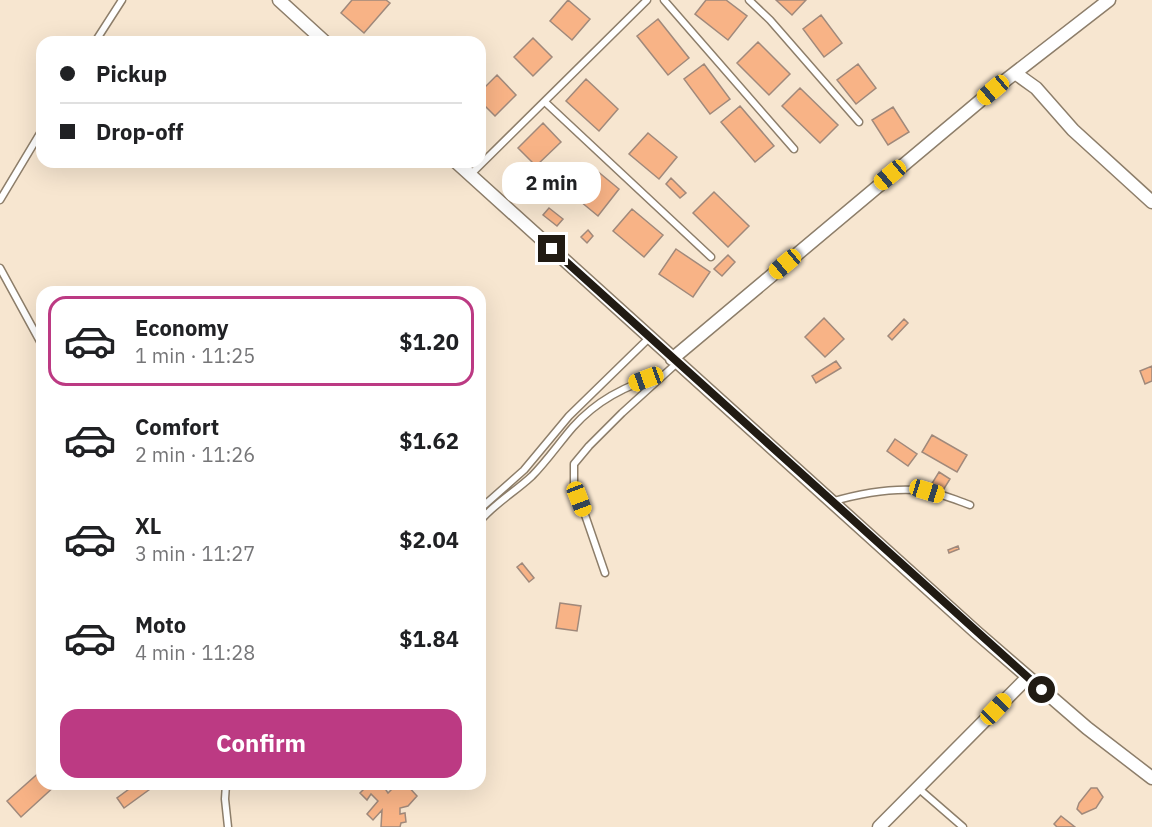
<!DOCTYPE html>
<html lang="en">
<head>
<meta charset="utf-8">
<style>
  body { margin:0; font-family:"IBM Plex Sans",sans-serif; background:#f2f2f2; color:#202124; height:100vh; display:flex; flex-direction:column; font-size:22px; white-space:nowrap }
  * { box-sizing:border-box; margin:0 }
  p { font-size:20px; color:#757577 }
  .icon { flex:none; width:33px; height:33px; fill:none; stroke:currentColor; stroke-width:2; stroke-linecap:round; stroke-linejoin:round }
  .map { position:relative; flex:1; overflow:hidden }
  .details { position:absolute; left:36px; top:286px; width:450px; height:504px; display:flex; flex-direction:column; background:#fff; border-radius:18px; box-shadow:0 6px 24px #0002 }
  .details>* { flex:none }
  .hud { position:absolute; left:36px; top:36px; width:450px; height:132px; border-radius:18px; box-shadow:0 6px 24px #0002; display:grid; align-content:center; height:132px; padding:0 24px; background:#fff }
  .end { position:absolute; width:27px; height:27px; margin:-14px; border:8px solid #211b13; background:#fff; box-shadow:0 0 0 3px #fff }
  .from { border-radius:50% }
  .bubble { position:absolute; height:42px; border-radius:18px; background:#fff; box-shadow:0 6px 24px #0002; font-size:20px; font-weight:800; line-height:42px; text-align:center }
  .car { position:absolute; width:18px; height:36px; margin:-18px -9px; border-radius:8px; box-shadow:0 0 4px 2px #0007; background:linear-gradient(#f5c518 24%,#345 0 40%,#f5c518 0 76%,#345 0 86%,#f5c518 0) }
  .hud b { display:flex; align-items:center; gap:21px; height:57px; font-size:22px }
  .hud b+b { border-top:2px solid #e0e0e0 }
  .hud i { width:15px; height:15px; background:#202124 }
  ul { padding:10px 0 0; list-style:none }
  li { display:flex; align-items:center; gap:18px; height:90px; margin:0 12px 9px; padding:0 12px; border:3px solid transparent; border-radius:18px }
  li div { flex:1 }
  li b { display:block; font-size:22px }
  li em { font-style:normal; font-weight:800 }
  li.active { border-color:#bc3a83 }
  li>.icon { width:54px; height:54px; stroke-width:1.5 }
  .action { display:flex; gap:12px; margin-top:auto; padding:12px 24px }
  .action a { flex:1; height:69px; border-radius:18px; background:#bc3a83; color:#fff; font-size:24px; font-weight:800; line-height:69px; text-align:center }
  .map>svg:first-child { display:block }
</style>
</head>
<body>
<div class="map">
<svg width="1152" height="827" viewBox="0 0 1152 827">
  <rect width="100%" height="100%" fill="#f7e6d0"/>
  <path fill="#f8b386" stroke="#a0897b" stroke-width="1.5" d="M352 0H386L390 3 364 33 341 13Z
    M568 0 590 19 572 40 550 21Z
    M706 0H726L747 16 728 40 695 14Z
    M776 0H806L792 15Z
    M821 15 842 43 824 57 803 29Z
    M658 19 689 58 668 75 637 36Z
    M533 38 552 57 533 76 514 57Z
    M758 42 790 74 769 95 737 63Z
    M704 64 730 99 710 114 684 79Z
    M858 64 876 88 856 104 837 80Z
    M497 75 516 95 495 116 480 101V92Z
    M586 79 618 109 599 131 566 101Z
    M800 88 838 125 820 143 782 106Z
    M740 106 774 146 755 162 721 122Z
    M893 107 909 132 888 145 872 120Z
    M543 123 561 142 536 166 518 148Z
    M648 133 677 157 659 179 629 154Z
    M511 170 528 184 521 192 504 178Z
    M596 170 619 189 598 216 575 197Z
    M671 178 686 193 680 198 666 184Z
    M714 192 749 226 728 247 693 213Z
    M549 208 563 219 557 226 543 215Z
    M632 209 663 235 644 257 613 231Z
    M588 230 593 236 587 243 581 237Z
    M676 249 710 272 693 297 659 274Z
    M728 255 735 262 722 276 714 269Z
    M824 318 844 339 825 357 805 337Z
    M904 319 908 323 892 340 888 336Z
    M836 361 841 368 816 383 812 376Z
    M1152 366V381L1145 384 1140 371Z
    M932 435 967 455 957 472 922 452Z
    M895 439 917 454 908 466 887 451Z
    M939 472 950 479 942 492 931 485Z
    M958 546 959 549 949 553 948 550Z
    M522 563 534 578 529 582 517 567Z
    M560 603 581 606 577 631 556 628Z
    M42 770V784H57L21 817 7 801Z
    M136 784H157L124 808 117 798Z
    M369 784H382L388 793 397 784H406L417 796 408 806 400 808V814L405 813 406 822 401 823 400 827H381L382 810 373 820 367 814 378 801 371 794 367 800 360 793Z
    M1091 788H1097L1103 797 1096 808 1082 814 1077 809 1079 803Z
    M1061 816 1075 827H1057L1054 824Z"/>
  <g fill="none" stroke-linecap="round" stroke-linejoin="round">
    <g stroke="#8d7e6a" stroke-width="9">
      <path id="service" d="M664 0 794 149
        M749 0 770 20 859 122
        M95 42 122 0
        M545 102 711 257
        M470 175 647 0
        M0 200 42 130
        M0 268 42 345
        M831 502C862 493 893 487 925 491 940 493 956 500 970 505
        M480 509 524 470 569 416 649 338
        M480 521C495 503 515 492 532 476 547 461 559 443 573 427 597 400 628 384 663 375
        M605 573 574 483V464L589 446 622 413 677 363
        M226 784 225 799 228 827
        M918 788 963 827"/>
    </g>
    <g stroke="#8d7e6a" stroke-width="15">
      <path id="minor" d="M279 0 325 42
        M1015 73 1036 88 1073 130 1152 202
        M456 162 976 632 1087 728 1152 778
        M672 359 993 90 1109 0
        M879 827 1027 678"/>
    </g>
    <use href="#service" stroke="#fff" stroke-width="6"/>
    <use href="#minor" stroke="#fff" stroke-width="12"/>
  </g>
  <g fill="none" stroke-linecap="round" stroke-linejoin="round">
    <path stroke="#211b13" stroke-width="8" d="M552 249 1042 690"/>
  </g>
</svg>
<i class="end from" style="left:1042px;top:690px"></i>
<i class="end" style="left:552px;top:249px"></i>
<div class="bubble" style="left:502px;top:162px;width:99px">2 min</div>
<i class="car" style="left:993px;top:90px;rotate:230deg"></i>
<i class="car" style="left:890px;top:175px;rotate:230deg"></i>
<i class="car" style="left:785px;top:264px;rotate:230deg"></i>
<i class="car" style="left:646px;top:379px;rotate:250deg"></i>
<i class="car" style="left:927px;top:491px;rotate:107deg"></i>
<i class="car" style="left:579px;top:499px;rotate:159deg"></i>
<i class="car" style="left:996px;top:709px;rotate:44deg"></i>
<div class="hud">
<b><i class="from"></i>Pickup</b>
<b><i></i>Drop-off</b>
</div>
<section class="details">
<ul>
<li class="active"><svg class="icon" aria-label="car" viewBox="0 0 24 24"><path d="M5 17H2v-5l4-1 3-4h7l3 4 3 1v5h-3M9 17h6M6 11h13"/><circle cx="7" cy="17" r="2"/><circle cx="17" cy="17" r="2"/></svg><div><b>Economy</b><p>1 min · 11:25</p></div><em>$1.20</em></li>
<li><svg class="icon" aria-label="car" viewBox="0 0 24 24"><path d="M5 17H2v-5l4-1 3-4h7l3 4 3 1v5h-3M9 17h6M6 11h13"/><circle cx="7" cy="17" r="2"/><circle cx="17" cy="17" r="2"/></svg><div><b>Comfort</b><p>2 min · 11:26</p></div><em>$1.62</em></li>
<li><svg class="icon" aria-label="car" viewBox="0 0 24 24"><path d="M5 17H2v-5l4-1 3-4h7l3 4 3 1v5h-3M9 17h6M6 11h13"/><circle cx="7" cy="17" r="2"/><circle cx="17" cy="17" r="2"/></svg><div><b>XL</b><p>3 min · 11:27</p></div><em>$2.04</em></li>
<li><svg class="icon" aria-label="car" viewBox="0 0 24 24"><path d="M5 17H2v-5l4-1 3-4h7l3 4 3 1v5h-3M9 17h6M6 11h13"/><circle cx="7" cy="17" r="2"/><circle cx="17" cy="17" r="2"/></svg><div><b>Moto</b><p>4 min · 11:28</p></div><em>$1.84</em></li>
</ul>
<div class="action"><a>Confirm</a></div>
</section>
</div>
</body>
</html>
